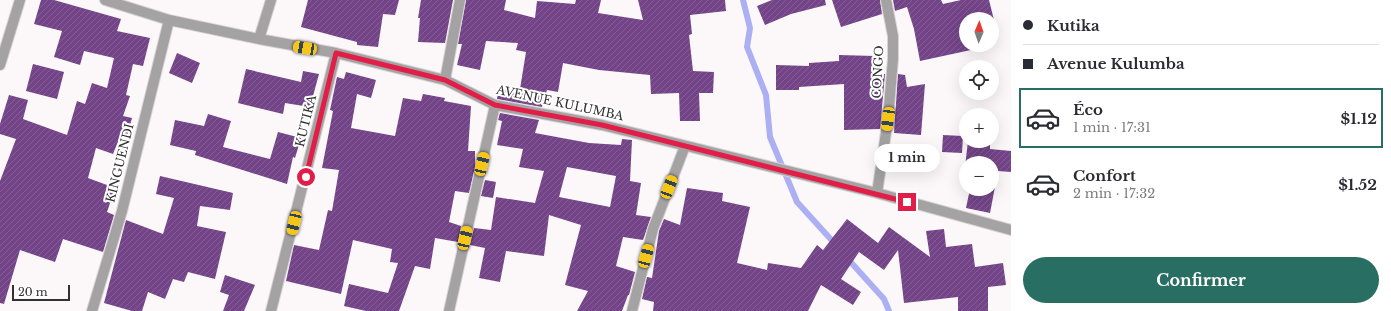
<!DOCTYPE html>
<html lang="fr">
<head>
<meta charset="utf-8">
<style>
  body { margin:0; font-family:"Libre Baskerville",serif; background:#f7f7f7; color:#2b2b33; height:100vh; display:flex; flex-direction:column; font-size:15px; white-space:nowrap }
  * { box-sizing:border-box; margin:0 }
  p { font-size:13px; color:#7c7c81 }
  .icon { flex:none; width:22px; height:22px; fill:none; stroke:currentColor; stroke-width:2; stroke-linecap:round; stroke-linejoin:round }
  .map { position:relative; flex:1; overflow:hidden }
  .details { display:flex; flex-direction:column; background:#fff; width:380px }
  .details>* { flex:none }
  .banner { display:grid; align-content:center; height:88px; padding:0 12px; background:#fff }
  .needle { width:26px; rotate:2deg }
  .tools { position:absolute; left:959px; top:12px; display:grid; gap:8px }
  .tools a { display:grid; place-items:center; width:40px; height:40px; border-radius:50%; background:#fff; box-shadow:0 4px 16px #0002; font-size:20px }
  .scale { position:absolute; left:12px; bottom:10px; width:58px; box-sizing:border-box; padding-left:4px; border:2px solid #323031; border-top:0; font-size:11px; line-height:14px; white-space:nowrap; color:#323031; -webkit-text-stroke:3px #fff; paint-order:stroke }
  .end { position:absolute; width:18px; height:18px; margin:-9px; border:5px solid #e11d48; background:#fff; box-shadow:0 0 0 2px #fff }
  .from { border-radius:50% }
  .bubble { position:absolute; height:28px; border-radius:14px; background:#fff; box-shadow:0 4px 16px #0002; font-size:13px; font-weight:800; line-height:28px; text-align:center }
  .car { position:absolute; width:12px; height:24px; margin:-12px -6px; border-radius:5px; box-shadow:0 0 3px 1px #0007; background:linear-gradient(#f5c518 24%,#345 0 40%,#f5c518 0 76%,#345 0 86%,#f5c518 0) }
  .banner b { display:flex; align-items:center; gap:14px; height:38px; font-size:15px }
  .banner b+b { border-top:1px solid #e1e1e2 }
  .banner i { width:10px; height:10px; background:#2b2b33 }
  ul { padding:0; list-style:none }
  li { display:flex; align-items:center; gap:12px; height:60px; margin:0 8px 6px; padding:0 4px; border:2px solid transparent; border-radius:0px }
  li div { flex:1 }
  li b { display:block; font-size:15px }
  li em { font-style:normal; font-weight:800 }
  li.on { border-color:#286e62 }
  li>.icon { width:36px; height:36px; stroke-width:1.5 }
  .button { display:flex; gap:8px; margin-top:auto; padding:8px 12px }
  .button a { flex:1; height:46px; border-radius:24px; background:#286e62; color:#fff; font-size:16px; font-weight:800; line-height:46px; text-align:center }
  main { display:flex; flex:1; min-height:0 }
  .map>svg:first-child { display:block }
</style>
</head>
<body>
<main>
<div class="map">
<svg width="1011" height="311" viewBox="0 0 1011 311">
  <defs>
    <pattern id="building-hatch" width="6" height="6" patternUnits="userSpaceOnUse"><rect width="6" height="6" fill="#734488"/><path d="M-1 1l2-2M0 6l6-6M5 7l2-2" fill="none" stroke="#835d93"/></pattern>
  </defs>
  <rect width="100%" height="100%" fill="#fcf7f9"/>
  <g fill="none" stroke-linecap="round" stroke-linejoin="round">
    <path stroke="#acb0f2" stroke-width="6" d="M743 0 750 28 747 47 766 95 770 137 797 202 836 245
      M847 258 884 299 889 311"/>
  </g>
  <path fill="url(#building-hatch)" fill-rule="evenodd" d="M41 0H54L121 19 117 31 150 38 143 66 133 64 126 95 130 96 123 116 132 118 127 136 121 134 113 154 96 148 88 178 115 188 107 212 114 215 103 252 63 239 55 262 20 250 4 304 0 303V181L16 139 0 134V124L9 95 28 100 23 119 67 135 77 101 85 104 92 83 107 88 114 58 84 51 80 65 54 57 62 31 34 24Z
    M308 0H399L395 15 383 14 378 47 357 45V42L301 27Z
    M421 0H453L445 43 418 42 420 18H418Z
    M466 0H506L504 10 535 18 537 1 575 4 576 0H601L598 13 643 20 638 0H725L726 11 690 15 692 34 689 35 693 71 714 72 713 93H699L700 121H680L679 93 651 94 650 75 599 70 563 63 558 92 547 90 542 107 497 99 499 87 520 89 526 52 516 50 518 43 486 41 480 70 457 65 462 44H458Z
    M772 0H825L826 5 791 14 765 25 757 6Z
    M832 0H880L882 14 841 27Z
    M893 0H941L943 4 961 0H989L998 36 992 38 994 45 920 61 914 29 907 7 895 11ZM966 19H992V45H966Z
    M177 53 200 63 192 83 169 73Z
    M839 55 875 56V73L885 74 880 129 844 130V84L799 87V90H776V65L809 66V63L839 61Z
    M33 64 64 72 57 99 26 91Z
    M246 69 301 82 303 71 319 74 310 107 285 103 283 114 238 103Z
    M346 72 376 80 371 98 357 94 351 128 395 136 403 98 421 101 423 94 445 98 444 101 471 106 468 151H475V167L469 193 455 191 449 222 461 226 458 242 435 238 430 269 415 266 399 311H366L344 306 349 284 388 293 398 263 390 262 392 249 353 240 341 294 286 281 294 245 319 250 328 210 332 211 339 170 322 168 333 111 330 110 337 77 344 79Z
    M898 74 905 75 907 87 925 84 921 135 894 133Z
    M500 113 539 120 535 133 589 143 621 145 622 139 632 140 630 181 641 183 636 215 651 217 643 240 623 237 616 266 635 272 629 295H628L622 311H577L588 291 565 285 581 225 549 215 544 256 506 251 500 282 479 278 485 248 470 245 474 228 491 230 496 197 535 203 544 171 519 167 523 149 497 145 502 121 498 120ZM567 167 616 176 610 207 559 197Z
    M208 114 231 121 223 147 270 159 278 132 301 138 295 158 293 157 287 184 195 155 196 151 170 145 175 120 204 126Z
    M943 135 963 136 962 153 942 152Z
    M968 141H990V149L1011 151V172L998 171 990 213 966 208 970 189H992V163H966L965 167Z
    M160 176 233 193 230 210 200 206 197 226 226 232 215 279 188 272 184 282 173 279 165 299 148 292 142 311H132L104 303 126 220 163 234 174 198 156 194Z
    M485 180 496 182 493 198 481 196Z
    M687 188 723 193 722 201 750 207 737 263 767 270 768 263 801 268 817 245 823 250 847 219 878 243 889 227 930 257 926 231 944 229 946 247 972 244 975 267 1003 263 1006 285 988 287V311H958V297L904 303 898 250 884 270 859 252 841 279 861 292 853 305 821 285 808 311H653L654 302 642 299 647 277 652 278 659 231 664 219 680 225Z
    M225 275 255 285 244 311H223L229 295 220 292Z"/>
  <g fill="none" stroke-linecap="round" stroke-linejoin="round">
    <g stroke="#d8d3d5" stroke-width="12">
      <path id="minor" d="M105 0 169 20 259 39 336 53 445 80 495 105 602 125 877 193 1011 230
        M259 39 271 0
        M0 65 20 0
        M445 80 460 0
        M877 193 888 119 893 59V36L886 0
        M92 311 122 211 169 20
        M271 311 336 53
        M449 311 495 105
        M632 311 653 229 685 146"/>
    </g>
    <use href="#minor" stroke="#a4a2a2" stroke-width="10"/>
  </g>
  <g fill="none" stroke-linecap="round" stroke-linejoin="round">
    <path stroke="#e11d48" stroke-width="5" d="M306 177 336 53 445 80 495 105 602 125 907 202"/>
  </g>
  <g text-anchor="middle" stroke-width="4" stroke-linejoin="round" paint-order="stroke">
    <g font-size="12" fill="#323031" stroke="#fff">
      <text transform="translate(878 72) rotate(-87)" y="4">CONGO</text>
      <text transform="translate(560 103) rotate(12)" y="4">AVENUE KULUMBA</text>
      <text transform="translate(306 121) rotate(-76)" y="4">KUTIKA</text>
      <text transform="translate(120 163) rotate(-76)" y="4">KINGUENDI</text>
    </g>
  </g>
</svg>
<div class="tools">
<a><svg class="needle" viewBox="-14 -14 28 28"><path d="M0-13l5 13h-10z" fill="#e53935"/><path d="M0 13l5-13h-10z" fill="#7c7c81"/></svg></a>
<a><svg class="icon" aria-label="locate" viewBox="0 0 24 24"><circle cx="12" cy="12" r="6"/><path d="M12 2v4M12 18v4M2 12h4M18 12h4"/></svg></a>
<a>+</a>
<a>−</a>
</div>
<div class="scale">20 m</div>
<i class="end from" style="left:306px;top:177px"></i>
<i class="end" style="left:907px;top:202px"></i>
<div class="bubble" style="left:874px;top:144px;width:66px">1 min</div>
<i class="car" style="left:305px;top:48px;rotate:280deg"></i>
<i class="car" style="left:888px;top:119px;rotate:188deg"></i>
<i class="car" style="left:482px;top:164px;rotate:13deg"></i>
<i class="car" style="left:669px;top:187px;rotate:21deg"></i>
<i class="car" style="left:294px;top:223px;rotate:193deg"></i>
<i class="car" style="left:465px;top:238px;rotate:13deg"></i>
<i class="car" style="left:646px;top:256px;rotate:15deg"></i>
</div>
<section class="details">
<div class="banner">
<b><i class="from"></i>Kutika</b>
<b><i></i>Avenue Kulumba</b>
</div>
<ul>
<li class="on"><svg class="icon" aria-label="car" viewBox="0 0 24 24"><path d="M5 17H2v-5l4-1 3-4h7l3 4 3 1v5h-3M9 17h6M6 11h13"/><circle cx="7" cy="17" r="2"/><circle cx="17" cy="17" r="2"/></svg><div><b>Éco</b><p>1 min · 17:31</p></div><em>$1.12</em></li>
<li><svg class="icon" aria-label="car" viewBox="0 0 24 24"><path d="M5 17H2v-5l4-1 3-4h7l3 4 3 1v5h-3M9 17h6M6 11h13"/><circle cx="7" cy="17" r="2"/><circle cx="17" cy="17" r="2"/></svg><div><b>Confort</b><p>2 min · 17:32</p></div><em>$1.52</em></li>
</ul>
<div class="button"><a>Confirmer</a></div>
</section>
</main>
</body>
</html>
